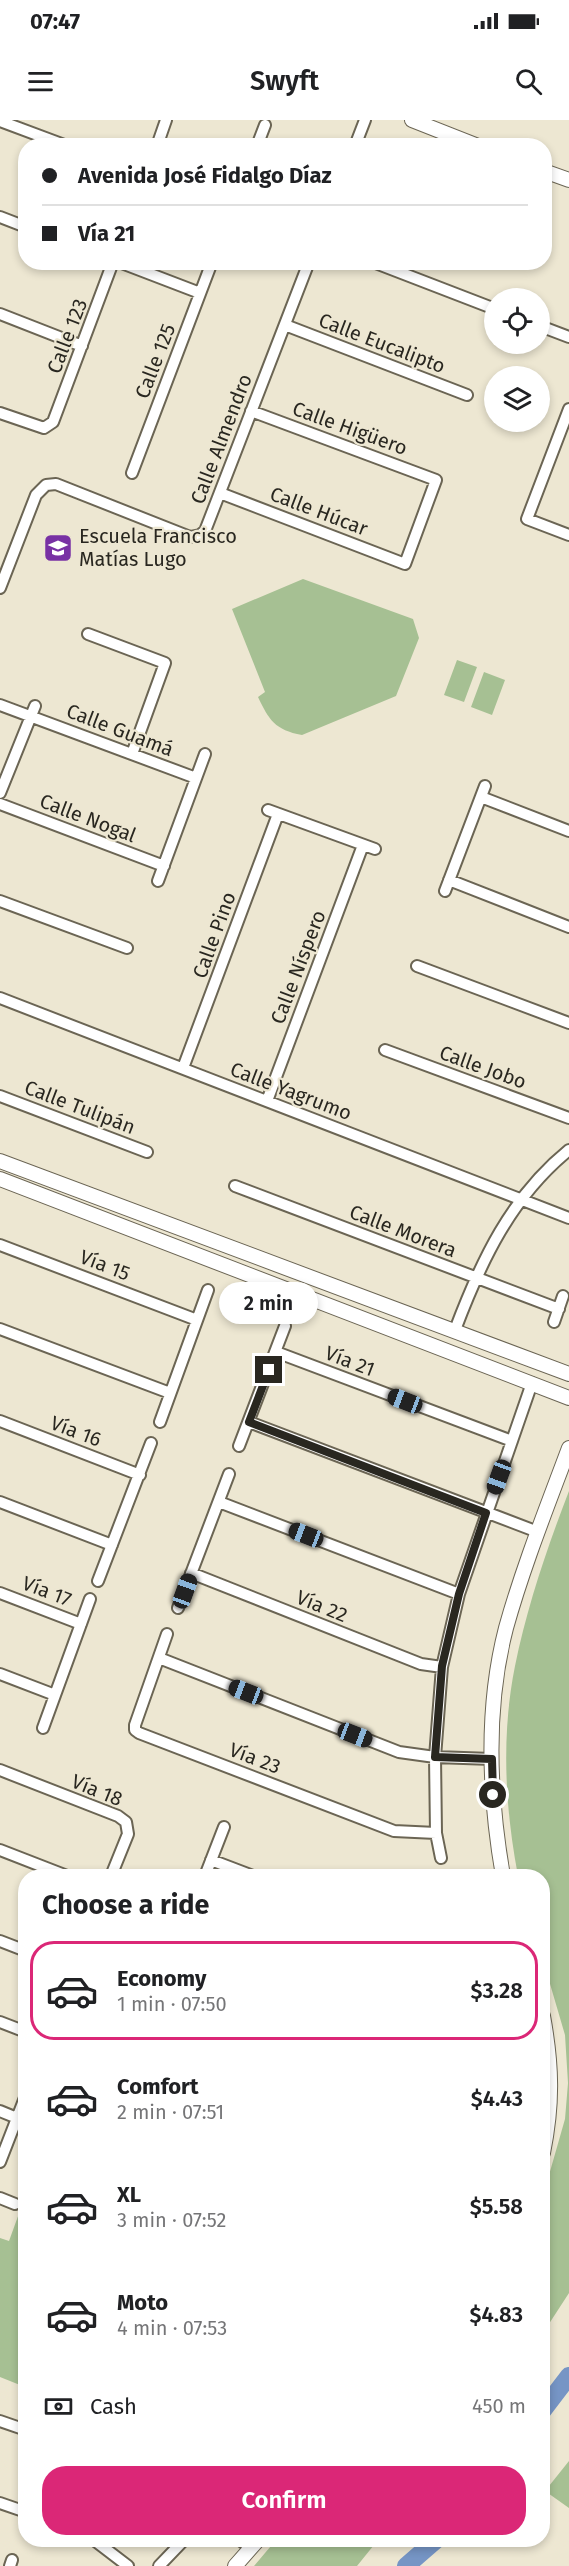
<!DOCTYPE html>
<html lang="en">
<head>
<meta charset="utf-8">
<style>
  body { margin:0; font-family:"Fira Sans",sans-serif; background:#f2f2f2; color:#202124; height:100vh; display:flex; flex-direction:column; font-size:22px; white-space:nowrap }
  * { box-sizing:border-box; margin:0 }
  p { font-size:20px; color:#757577 }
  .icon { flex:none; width:33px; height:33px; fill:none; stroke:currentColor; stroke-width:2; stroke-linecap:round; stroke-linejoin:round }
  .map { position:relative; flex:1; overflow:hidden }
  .side { position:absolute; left:18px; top:1749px; width:532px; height:678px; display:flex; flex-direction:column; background:#fff; border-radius:24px; box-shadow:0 3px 9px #0003 }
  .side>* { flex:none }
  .guide { position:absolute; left:18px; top:18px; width:534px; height:132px; border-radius:24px; box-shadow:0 3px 9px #0003; display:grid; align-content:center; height:132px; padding:0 24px; background:#fff }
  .fabs { position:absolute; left:484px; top:168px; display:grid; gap:12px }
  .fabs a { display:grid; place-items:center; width:66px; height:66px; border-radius:50%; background:#fff; box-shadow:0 3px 9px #0003; font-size:30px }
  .end { position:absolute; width:27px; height:27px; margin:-14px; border:8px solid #292720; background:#fff; box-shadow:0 0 0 3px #fff }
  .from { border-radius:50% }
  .bubble { position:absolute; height:42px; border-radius:21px; background:#fff; box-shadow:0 3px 9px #0003; font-size:20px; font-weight:600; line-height:42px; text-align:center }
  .car { position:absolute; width:18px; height:36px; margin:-18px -9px; border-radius:8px; box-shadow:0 0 4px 2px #0007; background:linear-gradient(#222 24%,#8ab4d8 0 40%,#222 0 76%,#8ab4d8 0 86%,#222 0) }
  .guide b { display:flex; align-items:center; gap:21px; height:57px; font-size:22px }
  .guide b+b { border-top:2px solid #e0e0e0 }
  .guide i { width:15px; height:15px; background:#202124 }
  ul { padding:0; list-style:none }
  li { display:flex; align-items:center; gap:18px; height:99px; margin:0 12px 9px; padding:0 12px; border:3px solid transparent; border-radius:24px }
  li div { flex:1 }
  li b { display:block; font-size:22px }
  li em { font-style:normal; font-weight:600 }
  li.current { border-color:#db2777 }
  li>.icon { width:54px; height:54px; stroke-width:1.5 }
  h2 { padding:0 24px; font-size:27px; line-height:72px }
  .pay { display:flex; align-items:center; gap:15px; height:66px; padding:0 24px; font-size:22px }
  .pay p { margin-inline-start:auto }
  .button { display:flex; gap:12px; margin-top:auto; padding:12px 24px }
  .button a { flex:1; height:69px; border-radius:24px; background:#db2777; color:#fff; font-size:24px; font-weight:600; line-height:69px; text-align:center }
  .status { display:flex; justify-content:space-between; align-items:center; height:42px; padding:0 30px; background:#fff; direction:ltr }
  .status svg { height:16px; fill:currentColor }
  header { display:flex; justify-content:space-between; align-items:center; height:78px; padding:0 24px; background:#fff; font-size:27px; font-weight:600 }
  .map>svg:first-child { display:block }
</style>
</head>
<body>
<div class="status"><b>07:47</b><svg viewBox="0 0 49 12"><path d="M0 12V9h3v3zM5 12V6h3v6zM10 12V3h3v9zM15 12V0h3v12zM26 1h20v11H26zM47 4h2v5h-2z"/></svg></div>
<header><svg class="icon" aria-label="menu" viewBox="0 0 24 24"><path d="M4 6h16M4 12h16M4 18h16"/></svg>Swyft<svg class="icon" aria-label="search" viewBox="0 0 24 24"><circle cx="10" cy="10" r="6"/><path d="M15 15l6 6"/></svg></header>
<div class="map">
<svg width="569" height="2446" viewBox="0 0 569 2446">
  <rect width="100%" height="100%" fill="#ede7d2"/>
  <path fill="#a6c093" d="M303 459 413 499 419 518 396 576 302 615C275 610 269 600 258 577L265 572 232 489Z
    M457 540 477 547 464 582 444 575Z
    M484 552 505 560 492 595 471 587Z
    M569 1371V2173L543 2213V2076L565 1999 568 1963 565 1915 543 1840V1756H518C505 1688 501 1615 515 1546 527 1487 547 1428 569 1371Z
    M25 2077 26 2267H25L0 2257V2118L9 2121Z
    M569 2341V2388L545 2371Z
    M276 2420H378L357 2446H254Z"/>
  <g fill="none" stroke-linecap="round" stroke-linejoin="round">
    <path stroke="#7695c5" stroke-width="18" d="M543 2290 569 2256
      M406 2446 436 2420"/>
    <g stroke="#6b6554" stroke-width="14">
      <path id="street" d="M0 1 67 26
        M157 26 166 0
        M257 26 265 5
        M355 26 365 0
        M0 97 26 107
        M119 142 200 173
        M373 142 495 189
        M0 194 82 226
        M285 205 467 275
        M540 206 569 217
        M569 289 527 399 569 415
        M0 293 44 308 53 302 113 142
        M132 353 212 142
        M220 373 405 444 436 360 251 291
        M0 468 36 375 46 365 56 364 190 417 200 415 205 411 309 142
        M88 514 165 543 132 634
        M0 585 196 658
        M0 673 35 586
        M481 677 569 711
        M0 684 164 746
        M268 690 375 729
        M449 760 569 807
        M158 761 205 634
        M445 771 485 666
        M0 781 127 828
        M417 846 569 903
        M0 878 569 1098
        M385 930 569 998
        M183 948 278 694
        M0 976 147 1032
        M267 981 363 725
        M235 1066 559 1189
        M0 1125 197 1200
        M554 1202 563 1176
        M0 1209 170 1273
        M455 1210C481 1141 511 1077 569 1030
        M276 1232 512 1321
        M0 1301 140 1355
        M160 1302 208 1170
        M249 1302 538 1412
        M239 1326 285 1206
        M0 1382 112 1425
        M219 1382 459 1474
        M191 1453 421 1544 442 1547
        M98 1461 151 1323
        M0 1473 81 1504
        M178 1488 229 1354
        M167 1514 135 1605V1610L139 1613 394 1711 436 1713
        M159 1538 399 1632 435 1637 492 1639
        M0 1554 55 1575
        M43 1608 90 1479
        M0 1650 118 1696 126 1702 128 1714 111 1756
        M0 1730 67 1756
        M441 1738 436 1713 435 1637 442 1547 459 1474 532 1263
        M211 1740 253 1756
        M205 1756 224 1707
        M0 1821 26 1831
        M0 1902 26 1912
        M0 1991 17 1998
        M0 2042 26 1975
        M0 2078 15 2084
        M0 2301 26 2310
        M0 2383 26 2392
        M94 2420 128 2446
        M240 2420 251 2428
        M10 2446 12 2440
        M159 2446 184 2420"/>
    </g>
    <g stroke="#6b6554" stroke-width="16">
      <path id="secondary" d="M412 0 478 26
        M544 51 569 60
        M0 1041 569 1254
        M0 1059 569 1278
        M503 1756C489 1675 485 1589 506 1508 523 1447 547 1387 569 1328
        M543 1896C552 1945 553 1984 543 2033
        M235 2446 258 2420"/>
    </g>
    <use href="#street" stroke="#fff" stroke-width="10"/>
    <use href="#secondary" stroke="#fff" stroke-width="14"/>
  </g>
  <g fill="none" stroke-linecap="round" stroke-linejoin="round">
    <path stroke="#292720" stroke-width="8" d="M269 1250 249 1302 486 1393 459 1474 442 1546 435 1637 492 1639 493 1675"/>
  </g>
  <defs>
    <g id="school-square" transform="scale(1.5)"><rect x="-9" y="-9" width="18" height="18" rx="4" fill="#7831a4" stroke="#ede7d2"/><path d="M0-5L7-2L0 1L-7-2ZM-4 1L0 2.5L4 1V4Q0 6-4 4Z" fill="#fff"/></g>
  </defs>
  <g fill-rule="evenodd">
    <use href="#school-square" x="58" y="428"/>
  </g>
  <g text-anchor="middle" stroke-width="4.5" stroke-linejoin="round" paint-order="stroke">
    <g font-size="20" fill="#292720" stroke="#ede7d2">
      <text transform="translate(67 216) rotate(-69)" y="7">Calle 123</text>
      <text transform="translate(382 223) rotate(21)" y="7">Calle Eucalipto</text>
      <text transform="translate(155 241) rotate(-69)" y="7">Calle 125</text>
      <text transform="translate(350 308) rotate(20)" y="7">Calle Higüero</text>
      <text transform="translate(221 319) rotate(-69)" y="7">Calle Almendro</text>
      <text transform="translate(319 391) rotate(21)" y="7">Calle Húcar</text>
      <text transform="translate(120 610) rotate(21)" y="7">Calle Guamá</text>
      <text transform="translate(88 698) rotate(21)" y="7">Calle Nogal</text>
      <text transform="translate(214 815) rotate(-70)" y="7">Calle Pino</text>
      <text transform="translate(298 847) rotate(-69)" y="7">Calle Níspero</text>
      <text transform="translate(483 947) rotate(20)" y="7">Calle Jobo</text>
      <text transform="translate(291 971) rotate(21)" y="7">Calle Yagrumo</text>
      <text transform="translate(80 987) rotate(21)" y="7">Calle Tulipán</text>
      <text transform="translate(403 1111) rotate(21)" y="7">Calle Morera</text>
      <text transform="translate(105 1145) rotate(21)" y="7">Vía 15</text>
      <text transform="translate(350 1241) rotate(21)" y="7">Vía 21</text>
      <text transform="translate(76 1311) rotate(21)" y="7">Vía 16</text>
      <text transform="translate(47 1471) rotate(21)" y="7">Vía 17</text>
      <text transform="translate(322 1486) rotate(22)" y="7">Vía 22</text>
      <text transform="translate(255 1638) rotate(21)" y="7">Vía 23</text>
      <text transform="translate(97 1670) rotate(22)" y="7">Vía 18</text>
    </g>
    <g font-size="20" fill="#292720" stroke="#ede7d2" text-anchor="start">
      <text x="79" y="423">Escuela Francisco<tspan x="79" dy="23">Matías Lugo</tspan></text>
    </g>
  </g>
</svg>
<div class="fabs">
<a><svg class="icon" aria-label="locate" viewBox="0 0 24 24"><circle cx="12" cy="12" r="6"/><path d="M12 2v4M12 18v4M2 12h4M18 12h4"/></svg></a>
<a><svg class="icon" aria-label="layers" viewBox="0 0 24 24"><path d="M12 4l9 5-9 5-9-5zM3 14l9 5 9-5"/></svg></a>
</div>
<i class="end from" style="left:493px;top:1675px"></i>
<i class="end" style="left:269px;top:1250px"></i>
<div class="bubble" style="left:219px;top:1162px;width:99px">2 min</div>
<i class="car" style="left:405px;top:1281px;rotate:291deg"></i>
<i class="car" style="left:499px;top:1357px;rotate:200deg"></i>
<i class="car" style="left:306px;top:1415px;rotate:291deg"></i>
<i class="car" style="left:185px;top:1471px;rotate:20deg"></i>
<i class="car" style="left:246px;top:1572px;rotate:291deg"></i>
<i class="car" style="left:355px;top:1615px;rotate:111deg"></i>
<div class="guide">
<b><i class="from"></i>Avenida José Fidalgo Díaz</b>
<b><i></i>Vía 21</b>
</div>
<section class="side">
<h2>Choose a ride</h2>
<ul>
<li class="current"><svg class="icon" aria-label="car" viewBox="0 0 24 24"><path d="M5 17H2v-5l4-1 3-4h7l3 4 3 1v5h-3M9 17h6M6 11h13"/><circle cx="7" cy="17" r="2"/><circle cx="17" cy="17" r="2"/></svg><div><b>Economy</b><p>1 min · 07:50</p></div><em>$3.28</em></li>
<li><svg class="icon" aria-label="car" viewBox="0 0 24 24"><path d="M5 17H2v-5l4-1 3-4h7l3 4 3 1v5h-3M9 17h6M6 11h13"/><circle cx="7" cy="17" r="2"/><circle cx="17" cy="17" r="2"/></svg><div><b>Comfort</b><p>2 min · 07:51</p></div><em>$4.43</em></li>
<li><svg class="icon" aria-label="car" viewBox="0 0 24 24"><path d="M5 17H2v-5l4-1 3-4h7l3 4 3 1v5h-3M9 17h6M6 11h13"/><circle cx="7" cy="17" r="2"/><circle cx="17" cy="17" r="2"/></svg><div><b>XL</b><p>3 min · 07:52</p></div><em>$5.58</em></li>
<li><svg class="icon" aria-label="car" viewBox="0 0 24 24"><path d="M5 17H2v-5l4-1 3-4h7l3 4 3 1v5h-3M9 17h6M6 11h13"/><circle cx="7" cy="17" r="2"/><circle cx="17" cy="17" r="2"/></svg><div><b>Moto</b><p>4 min · 07:53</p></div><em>$4.83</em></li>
</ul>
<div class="pay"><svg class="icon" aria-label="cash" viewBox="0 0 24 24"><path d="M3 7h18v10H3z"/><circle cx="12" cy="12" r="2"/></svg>Cash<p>450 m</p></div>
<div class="button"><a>Confirm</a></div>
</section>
</div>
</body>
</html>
